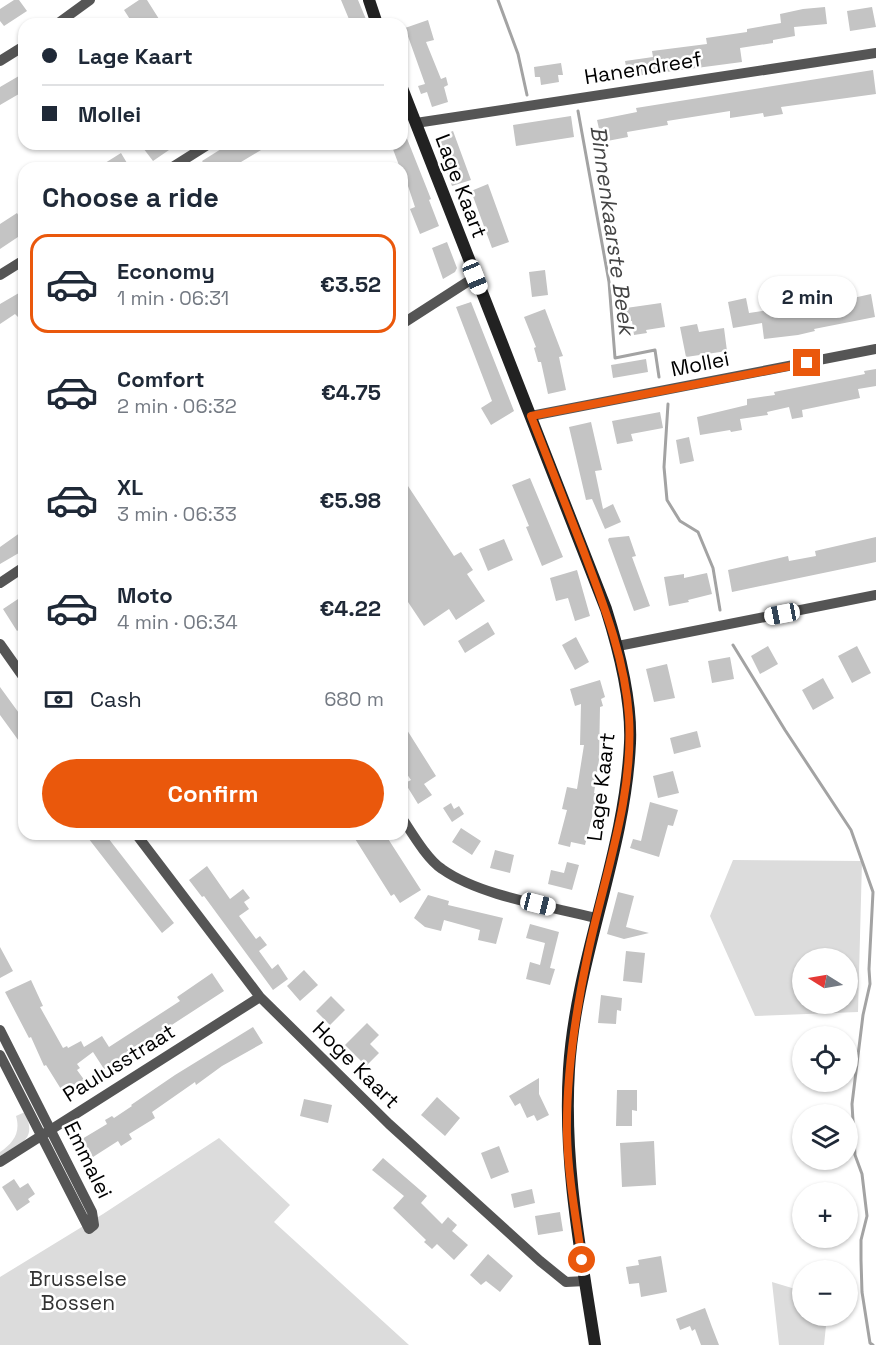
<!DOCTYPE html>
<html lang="en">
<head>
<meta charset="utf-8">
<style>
  body { margin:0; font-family:"Space Grotesk",sans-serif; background:#f2f2f3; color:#1f2937; height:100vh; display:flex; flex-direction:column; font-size:22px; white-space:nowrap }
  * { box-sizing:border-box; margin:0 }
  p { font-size:20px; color:#747a83 }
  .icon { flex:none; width:33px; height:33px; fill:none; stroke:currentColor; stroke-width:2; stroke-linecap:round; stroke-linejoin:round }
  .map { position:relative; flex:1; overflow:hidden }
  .panel { position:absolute; left:18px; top:162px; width:390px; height:678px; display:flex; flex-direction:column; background:#fff; border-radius:18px; box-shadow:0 2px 4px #0004 }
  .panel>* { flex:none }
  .guide { position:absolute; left:18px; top:18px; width:390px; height:132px; border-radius:18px; box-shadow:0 2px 4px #0004; display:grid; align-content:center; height:132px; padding:0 24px; background:#fff }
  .needle { width:39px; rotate:281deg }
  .buttons { position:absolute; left:792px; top:948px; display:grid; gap:12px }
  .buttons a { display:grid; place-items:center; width:66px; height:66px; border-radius:50%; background:#fff; box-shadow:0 2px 4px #0004; font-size:30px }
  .end { position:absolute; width:27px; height:27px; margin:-14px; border:8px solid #ea580c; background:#fff; box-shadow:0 0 0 3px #fff }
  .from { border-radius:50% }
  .bubble { position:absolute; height:42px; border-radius:21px; background:#fff; box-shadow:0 2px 4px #0004; font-size:20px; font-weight:800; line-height:42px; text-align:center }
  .car { position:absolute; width:18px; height:36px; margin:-18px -9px; border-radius:8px; box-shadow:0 0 4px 2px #0007; background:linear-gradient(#fff 24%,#345 0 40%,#fff 0 76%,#345 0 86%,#fff 0) }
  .guide b { display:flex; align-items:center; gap:21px; height:57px; font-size:22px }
  .guide b+b { border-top:2px solid #e0e1e3 }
  .guide i { width:15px; height:15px; background:#1f2937 }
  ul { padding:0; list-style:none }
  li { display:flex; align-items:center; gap:18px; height:99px; margin:0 12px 9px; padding:0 12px; border:3px solid transparent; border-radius:18px }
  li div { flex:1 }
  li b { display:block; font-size:22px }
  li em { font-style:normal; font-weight:800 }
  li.active { border-color:#ea580c }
  li>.icon { width:54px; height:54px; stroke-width:1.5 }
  h2 { padding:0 24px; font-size:27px; line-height:72px }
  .pay { display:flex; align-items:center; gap:15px; height:66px; padding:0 24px; font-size:22px }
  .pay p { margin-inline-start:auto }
  .cta { display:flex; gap:12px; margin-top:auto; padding:12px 24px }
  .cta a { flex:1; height:69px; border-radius:36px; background:#ea580c; color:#fff; font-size:24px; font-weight:800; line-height:69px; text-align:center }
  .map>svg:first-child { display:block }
</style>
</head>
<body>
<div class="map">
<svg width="876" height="1345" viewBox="0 0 876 1345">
  <rect width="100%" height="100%" fill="#fff"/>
  <path fill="#dcdcdc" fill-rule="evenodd" d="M733 860 862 861 858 1012 755 1016 710 916ZM848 958V1004H802V958Z
    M25 1112C37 1141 22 1142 0 1156V1152C13 1143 21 1133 16 1116Z
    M219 1138 290 1205 274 1222 409 1345H0V1277L103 1214Z
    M772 1282 802 1291V1316H827L824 1345H779Z"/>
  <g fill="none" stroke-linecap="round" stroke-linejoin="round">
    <path stroke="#a3a3a3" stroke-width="3" d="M498 0 518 54 527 95
      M578 111 609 282 615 358 655 350 659 377
      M668 404 664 467 667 500 680 521 698 532 713 568 720 610
      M733 645 785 730 851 830 873 892 869 969 870 984 863 1015 852 1104 855 1155 862 1174 867 1216 861 1240V1260L862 1292 870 1343 873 1345"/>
  </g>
  <path fill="#c4c4c4" d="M14 0H19L27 11 4 26 0 21V9Z
    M139 0H147L159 19 151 24H133L124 10Z
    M341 0H358L368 24H351Z
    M825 7 827 24 794 27 795 36 773 40V43L740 48 742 62 628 77 625 61 653 57 652 51 707 44 706 38 747 32V29L781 23 780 14 803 9Z
    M872 7 876 27 850 31 847 11Z
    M428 20 434 40 426 42 441 79 446 77 448 85 444 87 448 102 432 107 427 92 421 94 418 86 425 84 405 28Z
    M561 63 563 75H558L559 82 541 85 540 77H535L534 67Z
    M873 70 876 94 781 107 783 114 764 117 763 113 730 118V111L667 121 668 125 627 132 628 137 602 142 597 120 637 112 636 108Z
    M24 73V91L0 105V87Z
    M571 116 574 137 516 146 513 125Z
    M402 126 431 199 429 200 439 226 420 234 410 209 415 207 402 168H400L391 144H402Z
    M453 131 471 180 452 186 435 138Z
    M140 144H165L169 150 153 161Z
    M229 144H271L231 168H207L202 161Z
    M121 153 130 168H97Z
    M488 184 509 242 492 248 471 191Z
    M17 213 24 225V233L0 249V224Z
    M447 242 457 268 455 272 443 279 432 248Z
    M545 270 548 295 532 297 529 272Z
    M24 290V313L18 317 15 314 0 324V304Z
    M871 294 875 317 814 329 815 331 798 335 764 339 762 323 733 328 728 302 746 298 749 313 784 308 785 314 854 301 853 298Z
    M471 302 514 411 491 425 481 408 492 401 456 307Z
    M661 303 665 327 646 330 647 333 634 335 632 321 621 322 619 309Z
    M545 309 563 356 559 357 566 390 548 394 541 362H538L534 348 536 347 524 317Z
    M697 324 699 332 724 328 727 351 686 357 680 327Z
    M646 359 648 372 613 378 611 365Z
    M876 369V386L858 389 860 398 802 410 803 417 792 419 789 407 767 412 768 415 740 419 742 430 731 432 730 430 700 435 697 417 747 405V399L775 395 774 392 865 374 864 371Z
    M660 412 663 428 631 434 633 441 617 444 612 421Z
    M591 422 602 470 595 471 603 509 613 504 621 522 605 529 592 499 586 500 569 427Z
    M689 437 694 461 680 464 676 440Z
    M530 478 563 557 542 566 526 527 529 526 512 485Z
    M408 486 454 556 461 552 473 570 467 574 485 601 456 620 449 609 424 626 402 593V490Z
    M24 530V550L0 564V547Z
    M629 536 636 556 632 557 650 606 634 611 608 540 609 538Z
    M876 537V562L732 592 728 570 788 556 789 561 816 556 815 551Z
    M504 539 513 560 488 571 479 549Z
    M577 570 590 616 575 621 568 598 556 601 550 578Z
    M707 573 712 594 688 600 689 602 669 606 664 577 684 574V578Z
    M18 599 24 609V626L17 631 3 609Z
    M488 622 495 634 465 653 458 641Z
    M576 637 589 662 575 670 562 645Z
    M768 646 778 664 760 674 751 656Z
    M857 646 871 673 852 683 838 656Z
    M730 657 734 679 712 683 708 661Z
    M667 664 675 698 654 702 646 669Z
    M823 678 834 698 813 710 802 690Z
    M600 680 605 697 601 699 603 706 600 707 599 760 594 793 598 794 585 845 571 842 570 847 558 844 567 810 562 809 567 787 577 789 584 745H580L581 704 575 706 570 689Z
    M0 687 24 720V748L0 715Z
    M402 722 436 776 424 784 432 795 418 804 405 783 411 780 402 767Z
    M697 731 701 747 674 754 670 738Z
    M673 771 679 793 658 798 653 776Z
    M650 802 678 810 673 826 668 825 659 857 630 848 633 839 641 841Z
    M451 803 454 809 459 806 464 814 452 822 443 808Z
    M461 828 481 841 472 855 452 842Z
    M85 834H105L174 923 162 933Z
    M352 834H385L421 890 400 903 394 894 391 896Z
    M495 850 514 855 510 873 490 868Z
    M567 862 579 865 572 890 548 884 551 870 564 873Z
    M207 866 230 899 243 889 250 898 244 902 249 909 239 916 256 939 260 936 267 945 259 951 272 969 278 964 288 979 273 990 204 896 202 897 189 880Z
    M618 892 634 896 626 927 649 933 624 939 607 934Z
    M428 895 449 901 448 905 503 918 496 944 478 940 480 930 444 920 441 931 425 927 414 918Z
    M530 924 559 932 550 968 555 969 550 985 526 979 530 962 540 965 545 943 526 938Z
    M0 947 13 971 0 978Z
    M626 951 645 953 642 983 623 981Z
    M304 970 318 985 300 1001 287 986Z
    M212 973 224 991 104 1069 93 1052 77 1064 80 1068 77 1070 85 1081 64 1094 46 1065 44 1066 31 1037 29 1038 5 992 31 980 43 1006 40 1007 63 1048 67 1046 68 1048 81 1041 84 1047 102 1036 109 1047 180 1001 177 997Z
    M601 995 622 998 621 1011 617 1010 616 1024 598 1023Z
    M331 996 345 1010 330 1025 316 1011Z
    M367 1023 379 1035 370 1044 379 1053 366 1066 345 1045Z
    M253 1027 263 1043 222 1066 196 1085 195 1082 152 1112 155 1118 129 1134 132 1139 121 1146 118 1141 93 1157 82 1139 107 1124 105 1120 112 1116 114 1118 132 1106 131 1105 175 1075Z
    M539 1078V1094L549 1115 537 1121 534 1115 527 1118 520 1103 515 1106 509 1096Z
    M617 1090H637V1111L632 1110V1126H616Z
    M437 1097 460 1118 445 1136 421 1115Z
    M304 1099 332 1105 328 1123 300 1116Z
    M654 1141 656 1185 622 1187 620 1143Z
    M499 1146 509 1172 491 1179 481 1153Z
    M383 1158 427 1196 421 1203 442 1224 448 1217 457 1225 452 1231 468 1245 454 1260 437 1244 432 1249 424 1242 426 1240 393 1208 404 1196 372 1170Z
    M14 1179 20 1188 28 1183 35 1194 28 1199 30 1202 17 1211 2 1187Z
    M532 1189 535 1203 514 1208 511 1194Z
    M560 1212 563 1231 538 1235 535 1216Z
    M488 1254 513 1276 500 1292 486 1281 481 1285 470 1275Z
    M661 1256 667 1292 641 1297 639 1283 629 1284 626 1267 639 1265 638 1260Z
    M705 1308 712 1327 719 1345H701L695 1329 692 1331 690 1326 680 1330 676 1319Z"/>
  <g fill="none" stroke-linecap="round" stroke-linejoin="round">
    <path stroke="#555" stroke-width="10" d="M57 24 90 0
      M0 61 24 46
      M416 123 876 53
      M171 168 209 144
      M0 275 24 260
      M402 324 475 277
      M531 416 876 349
      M0 583 24 567
      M0 644 24 678
      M618 646 876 595
      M402 818C412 833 427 859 442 869 480 896 549 906 596 918
      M136 834 260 997 389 1124 540 1261 566 1282 585 1281
      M0 1030 92 1212 94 1225 89 1229 0 1055
      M0 1162 260 997"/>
    <path stroke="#222" stroke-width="12" d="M369 0 377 24
      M402 88 606 609C619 650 632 699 630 743 625 854 576 958 569 1069 563 1162 581 1254 595 1345"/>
  </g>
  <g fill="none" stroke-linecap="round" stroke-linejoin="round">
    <path stroke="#ea580c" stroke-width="8" d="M582 1260C576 1218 568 1176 567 1134 566 1075 575 1016 587 958 603 879 634 799 629 717 625 658 603 603 582 547 565 504 548 460 531 416L807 363"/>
  </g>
  <g text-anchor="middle" stroke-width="5" stroke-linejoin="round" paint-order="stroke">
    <g font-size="21" fill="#000" stroke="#fff">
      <text transform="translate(643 68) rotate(-9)" y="7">Hanendreef</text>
      <text transform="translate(461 186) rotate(69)" y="7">Lage Kaart</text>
      <text transform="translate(700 364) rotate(-11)" y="7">Mollei</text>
      <text transform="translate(601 787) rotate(-83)" y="7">Lage Kaart</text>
      <text transform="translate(119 1063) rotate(-32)" y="7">Paulusstraat</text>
      <text transform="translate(356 1065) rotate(45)" y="7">Hoge Kaart</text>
      <text transform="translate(88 1160) rotate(64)" y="7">Emmalei</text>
    </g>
    <g font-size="21" fill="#333" stroke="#fff">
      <text x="78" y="1286">Brusselse<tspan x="78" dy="24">Bossen</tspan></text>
    </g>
    <g font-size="22" font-style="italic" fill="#444" stroke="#fff">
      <text transform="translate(613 230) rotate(82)" y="8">Binnenkaarste Beek</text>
    </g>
  </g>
</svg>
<div class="buttons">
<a><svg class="needle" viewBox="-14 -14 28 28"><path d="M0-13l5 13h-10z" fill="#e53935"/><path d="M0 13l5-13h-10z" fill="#747a83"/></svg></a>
<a><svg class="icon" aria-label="locate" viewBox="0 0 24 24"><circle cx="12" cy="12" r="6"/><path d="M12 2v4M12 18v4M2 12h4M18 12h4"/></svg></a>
<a><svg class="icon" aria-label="layers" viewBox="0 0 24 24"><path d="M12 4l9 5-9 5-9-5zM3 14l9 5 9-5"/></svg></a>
<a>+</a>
<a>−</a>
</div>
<i class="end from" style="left:582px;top:1260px"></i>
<i class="end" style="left:807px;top:363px"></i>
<div class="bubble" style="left:758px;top:276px;width:99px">2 min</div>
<i class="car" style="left:475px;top:277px;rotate:158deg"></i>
<i class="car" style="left:782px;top:614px;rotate:259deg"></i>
<i class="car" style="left:538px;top:904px;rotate:104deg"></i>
<div class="guide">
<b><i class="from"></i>Lage Kaart</b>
<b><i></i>Mollei</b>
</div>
<section class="panel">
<h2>Choose a ride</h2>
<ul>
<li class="active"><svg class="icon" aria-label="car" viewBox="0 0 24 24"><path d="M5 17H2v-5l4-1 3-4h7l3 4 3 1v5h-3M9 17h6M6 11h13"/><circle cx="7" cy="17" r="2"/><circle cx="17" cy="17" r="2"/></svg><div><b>Economy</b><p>1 min · 06:31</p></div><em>€3.52</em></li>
<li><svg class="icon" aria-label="car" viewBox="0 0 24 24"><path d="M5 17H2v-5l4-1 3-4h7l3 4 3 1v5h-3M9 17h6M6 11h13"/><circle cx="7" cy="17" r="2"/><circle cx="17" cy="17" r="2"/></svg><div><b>Comfort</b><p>2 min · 06:32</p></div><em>€4.75</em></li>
<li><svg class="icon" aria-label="car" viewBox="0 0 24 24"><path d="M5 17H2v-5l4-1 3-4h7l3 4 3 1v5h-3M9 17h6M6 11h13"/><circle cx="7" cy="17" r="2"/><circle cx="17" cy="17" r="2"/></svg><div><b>XL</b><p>3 min · 06:33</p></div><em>€5.98</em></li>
<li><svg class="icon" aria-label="car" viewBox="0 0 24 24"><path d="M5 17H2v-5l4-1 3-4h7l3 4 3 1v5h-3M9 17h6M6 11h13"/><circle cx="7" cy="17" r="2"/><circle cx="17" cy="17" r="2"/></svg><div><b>Moto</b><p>4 min · 06:34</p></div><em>€4.22</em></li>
</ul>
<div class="pay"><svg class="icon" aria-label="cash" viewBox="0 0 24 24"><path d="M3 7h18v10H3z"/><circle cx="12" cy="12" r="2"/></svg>Cash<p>680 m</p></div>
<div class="cta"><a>Confirm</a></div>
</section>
</div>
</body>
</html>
